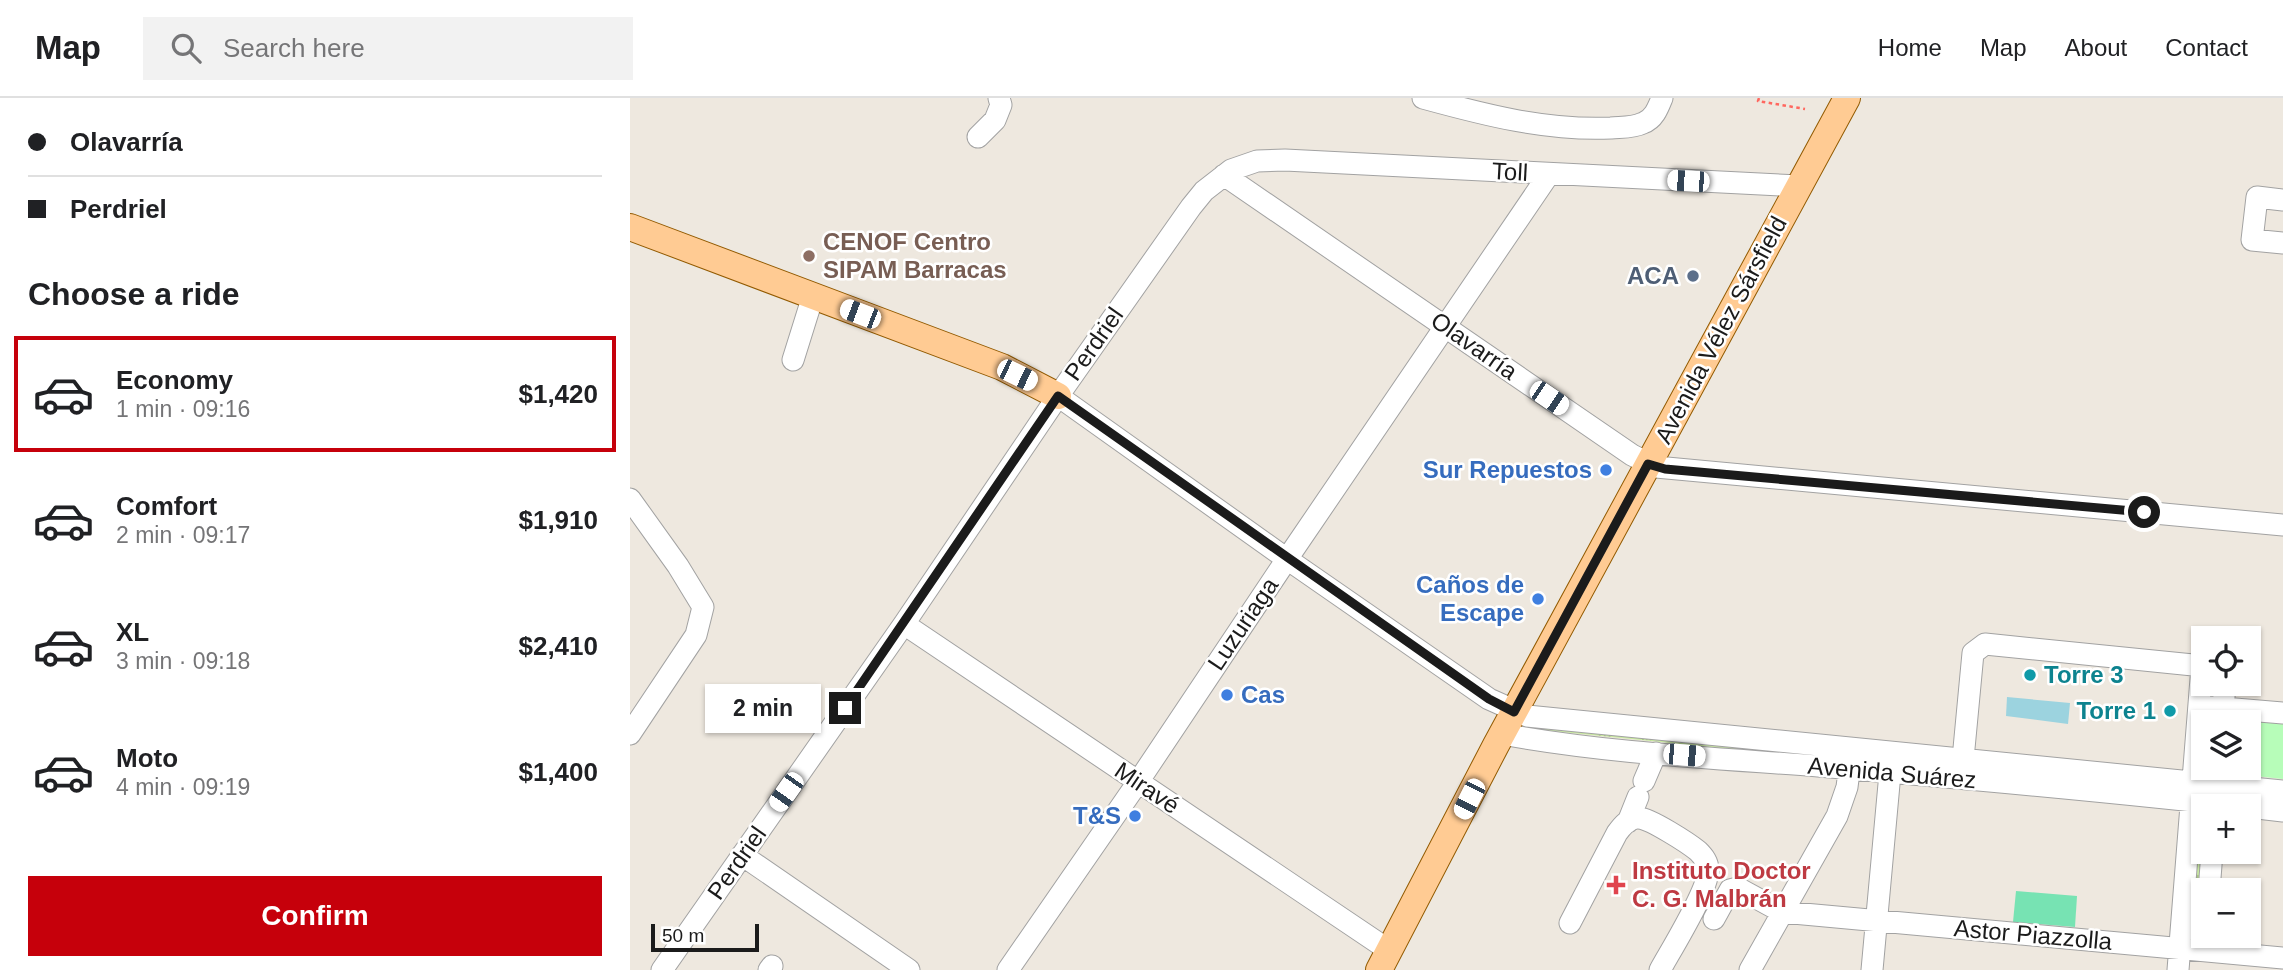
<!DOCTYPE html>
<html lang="en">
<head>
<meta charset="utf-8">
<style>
  body { margin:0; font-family:Helvetica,sans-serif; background:#f2f2f2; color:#202124; height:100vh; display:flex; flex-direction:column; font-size:26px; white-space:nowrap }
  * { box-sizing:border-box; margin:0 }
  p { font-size:23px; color:#757577 }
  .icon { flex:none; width:38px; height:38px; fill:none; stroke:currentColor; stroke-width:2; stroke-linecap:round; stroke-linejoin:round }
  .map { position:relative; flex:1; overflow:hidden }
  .side { display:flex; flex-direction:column; background:#fff; width:630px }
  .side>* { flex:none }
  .top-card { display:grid; align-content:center; height:154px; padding:0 28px; background:#fff }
  .fabs { position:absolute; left:1561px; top:528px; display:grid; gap:14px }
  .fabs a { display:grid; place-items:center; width:70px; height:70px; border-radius:0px; background:#fff; box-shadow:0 2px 5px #0004; font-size:35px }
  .scale { position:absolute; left:21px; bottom:18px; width:108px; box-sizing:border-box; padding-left:7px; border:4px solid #1b1b1b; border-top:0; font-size:19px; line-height:24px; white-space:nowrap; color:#1b1b1b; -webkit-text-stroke:5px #fff; paint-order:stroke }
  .end { position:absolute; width:32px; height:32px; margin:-16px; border:9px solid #1b1b1b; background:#fff; box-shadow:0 0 0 4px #fff }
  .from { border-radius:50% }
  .bubble { position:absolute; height:49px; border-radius:0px; background:#fff; box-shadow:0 2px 5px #0004; font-size:23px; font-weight:600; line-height:49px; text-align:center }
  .car { position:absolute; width:21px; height:42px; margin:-21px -10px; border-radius:9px; box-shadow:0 0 5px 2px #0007; background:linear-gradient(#fff 24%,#345 0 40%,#fff 0 76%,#345 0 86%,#fff 0) }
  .top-card b { display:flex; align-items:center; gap:24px; height:66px; font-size:26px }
  .top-card b+b { border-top:2px solid #e0e0e0 }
  .top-card i { width:18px; height:18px; background:#202124 }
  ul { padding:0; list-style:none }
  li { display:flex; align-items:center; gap:21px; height:116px; margin:0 14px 10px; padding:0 14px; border:4px solid transparent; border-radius:0px }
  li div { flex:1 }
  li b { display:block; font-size:26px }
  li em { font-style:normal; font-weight:600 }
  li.active { border-color:#c6000b }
  li>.icon { width:63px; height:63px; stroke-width:1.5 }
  h2 { padding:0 28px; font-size:32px; line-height:84px }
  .cta { display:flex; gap:14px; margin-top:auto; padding:14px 28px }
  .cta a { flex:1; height:80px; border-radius:0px; background:#c6000b; color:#fff; font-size:28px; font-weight:600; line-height:80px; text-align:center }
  header { display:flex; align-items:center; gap:42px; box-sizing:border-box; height:98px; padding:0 35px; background:#fff; border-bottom:2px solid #e0e0e0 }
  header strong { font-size:33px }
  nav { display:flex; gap:38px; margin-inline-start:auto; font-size:24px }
  .search { width:490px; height:63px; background:#f2f2f2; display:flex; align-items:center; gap:18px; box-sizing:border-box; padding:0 24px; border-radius:0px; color:#757577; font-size:26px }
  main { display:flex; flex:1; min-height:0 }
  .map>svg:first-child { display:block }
</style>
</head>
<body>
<header>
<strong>Map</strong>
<div class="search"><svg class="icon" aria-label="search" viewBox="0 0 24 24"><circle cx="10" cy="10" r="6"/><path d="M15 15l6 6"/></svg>Search here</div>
<nav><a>Home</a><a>Map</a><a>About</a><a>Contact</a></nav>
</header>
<main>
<section class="side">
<div class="top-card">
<b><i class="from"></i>Olavarría</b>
<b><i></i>Perdriel</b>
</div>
<h2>Choose a ride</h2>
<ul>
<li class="active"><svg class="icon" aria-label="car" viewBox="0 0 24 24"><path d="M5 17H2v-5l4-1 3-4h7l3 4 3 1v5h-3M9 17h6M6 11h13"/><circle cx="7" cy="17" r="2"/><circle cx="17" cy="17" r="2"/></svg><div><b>Economy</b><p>1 min · 09:16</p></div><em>$1,420</em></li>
<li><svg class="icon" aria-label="car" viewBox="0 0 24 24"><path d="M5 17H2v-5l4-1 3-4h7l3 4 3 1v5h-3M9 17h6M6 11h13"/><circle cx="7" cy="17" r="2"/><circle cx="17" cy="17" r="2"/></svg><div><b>Comfort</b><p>2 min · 09:17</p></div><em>$1,910</em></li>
<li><svg class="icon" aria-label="car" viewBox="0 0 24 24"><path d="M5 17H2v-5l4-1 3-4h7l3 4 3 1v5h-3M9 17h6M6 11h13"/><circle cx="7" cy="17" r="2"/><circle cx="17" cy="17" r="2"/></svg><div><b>XL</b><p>3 min · 09:18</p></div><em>$2,410</em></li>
<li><svg class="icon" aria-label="car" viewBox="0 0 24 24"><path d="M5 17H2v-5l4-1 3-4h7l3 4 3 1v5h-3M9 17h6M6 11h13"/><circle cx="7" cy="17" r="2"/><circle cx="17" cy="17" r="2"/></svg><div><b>Moto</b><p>4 min · 09:19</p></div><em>$1,400</em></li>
</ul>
<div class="cta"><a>Confirm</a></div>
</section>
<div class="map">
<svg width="1653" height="872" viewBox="0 0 1653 872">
  <defs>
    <pattern id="grass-tufts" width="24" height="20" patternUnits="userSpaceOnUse" patternTransform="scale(1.75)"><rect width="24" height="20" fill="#caeca1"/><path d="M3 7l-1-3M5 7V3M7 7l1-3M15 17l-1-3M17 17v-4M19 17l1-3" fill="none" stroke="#adca8a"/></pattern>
  </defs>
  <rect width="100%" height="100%" fill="#eee8df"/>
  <path fill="url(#grass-tufts)" d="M901 627 1184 656 1181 659 902 631Z
    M1567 728H1573V802L1569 847 1557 846Z"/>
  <path fill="#b7fdb9" d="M1604 619 1653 620V681L1607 676 1599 672 1619 670V625H1601Z"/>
  <path fill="#77e3b3" d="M1386 793 1447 798 1445 829 1383 824Z"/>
  <path fill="#9cd3df" d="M1377 599 1440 605 1438 626 1376 618Z"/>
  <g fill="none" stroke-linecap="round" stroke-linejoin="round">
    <g stroke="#a2a2a2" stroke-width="23">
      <path id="minor" d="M793 0C855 17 917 33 981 30 991 29 1003 30 1013 25 1024 21 1028 10 1032 0
        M348 39 365 22 371 7 369 0
        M594 77 1002 357 1026 369 1653 427
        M1653 102 1627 99 1622 142 1653 145
        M163 262 183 198
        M428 298 657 461 859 601 897 618 1653 693
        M0 401 48 468 73 509 66 537 0 636
        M274 526 760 853
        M1570 608 1653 615
        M1592 625 1595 586
        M872 636C976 655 1083 660 1188 668 1343 681 1499 695 1653 713
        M1333 661 1343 555 1355 546 1573 568
        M1014 683 1026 655
        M998 724 1008 699
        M112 757 279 872
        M1579 793 1582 754
        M1084 821 1100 792 1108 790 1152 814 1653 860
        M940 825 987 735C992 728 999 719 1009 720 1021 721 1058 745 1068 753 1074 759 1078 764 1078 772 1079 791 1041 852 1030 872
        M32 872 274 526 428 298 561 109 574 93 601 72 627 63 655 62 1169 88
        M139 872 142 868
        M378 872 508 684 657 461 919 76
        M1120 872 1207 718 1217 689 1221 658
        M1242 872 1260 675
        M1548 872 1572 568"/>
    </g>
    <g stroke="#925a00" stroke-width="28">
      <path id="major" d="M0 129 372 269 428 298
        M749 872 866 647 1217 0"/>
    </g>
    <path stroke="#ff675f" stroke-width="2.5" stroke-dasharray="3.5 3.5" stroke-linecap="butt" d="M1129 0 1128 3 1175 11"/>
    <use href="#minor" stroke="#fff" stroke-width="21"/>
    <use href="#major" stroke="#ffcb93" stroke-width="26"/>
  </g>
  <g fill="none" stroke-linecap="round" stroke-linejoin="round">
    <path stroke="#1b1b1b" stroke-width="9" d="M215 610 428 298 859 601 884 614 1018 366 1035 371 1514 414"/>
  </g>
  <circle fill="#8d6e63" stroke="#fff" stroke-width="2.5" cx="179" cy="158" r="7"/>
  <circle fill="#5c6f8a" stroke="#fff" stroke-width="2.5" cx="1063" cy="178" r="7"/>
  <g fill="#3f7fe0" stroke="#fff" stroke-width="2.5">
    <circle cx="976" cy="372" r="7"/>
    <circle cx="908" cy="501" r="7"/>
    <circle cx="597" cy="597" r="7"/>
    <circle cx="505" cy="718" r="7"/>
  </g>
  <g fill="#0f9aa8" stroke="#fff" stroke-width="2.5">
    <circle cx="1400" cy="577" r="7"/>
    <circle cx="1540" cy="613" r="7"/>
  </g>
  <path fill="#e0444e" stroke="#fff" stroke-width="2.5" d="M982.5 776.5h7v7h7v7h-7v7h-7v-7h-7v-7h7z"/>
  <g text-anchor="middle" stroke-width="5" stroke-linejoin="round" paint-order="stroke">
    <g font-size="24" fill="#1b1b1b" stroke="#fff">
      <text transform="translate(880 74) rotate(3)" y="8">Toll</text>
      <text transform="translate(1091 232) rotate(-62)" y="8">Avenida Vélez Sársfield</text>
      <text transform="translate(464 246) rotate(-55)" y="8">Perdriel</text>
      <text transform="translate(844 248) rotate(35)" y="8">Olavarría</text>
      <text transform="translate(613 526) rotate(-56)" y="8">Luzuriaga</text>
      <text transform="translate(1262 675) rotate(5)" y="8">Avenida Suárez</text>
      <text transform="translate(517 690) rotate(34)" y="8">Miravé</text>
      <text transform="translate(107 765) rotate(-55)" y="8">Perdriel</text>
      <text transform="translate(1403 837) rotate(5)" y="8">Astor Piazzolla</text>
    </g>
    <g font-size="24" font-weight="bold" fill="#785e54" stroke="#fff" text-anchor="start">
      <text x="193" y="152">CENOF Centro<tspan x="193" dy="28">SIPAM Barracas</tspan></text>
    </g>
    <g font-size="24" font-weight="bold" fill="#4e5e75" stroke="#fff" text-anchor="end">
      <text x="1049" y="186">ACA</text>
    </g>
    <g font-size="24" font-weight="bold" fill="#366cbe" stroke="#fff" text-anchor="end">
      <text x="962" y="380">Sur Repuestos</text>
      <text x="894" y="495">Caños de<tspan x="894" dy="28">Escape</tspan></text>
      <text x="611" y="605" text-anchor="start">Cas</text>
      <text x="491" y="726">T&amp;S</text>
    </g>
    <g font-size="24" font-weight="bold" fill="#0d838f" stroke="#fff" text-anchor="start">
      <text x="1414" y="585">Torre 3</text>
      <text x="1526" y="621" text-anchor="end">Torre 1</text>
    </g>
    <g font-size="24" font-weight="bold" fill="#be3a42" stroke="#fff" text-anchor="start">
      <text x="1002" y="781">Instituto Doctor<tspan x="1002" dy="28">C. G. Malbrán</tspan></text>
    </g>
  </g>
</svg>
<div class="fabs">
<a><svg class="icon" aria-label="locate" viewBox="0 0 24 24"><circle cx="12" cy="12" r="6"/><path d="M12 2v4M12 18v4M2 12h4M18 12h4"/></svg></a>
<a><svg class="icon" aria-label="layers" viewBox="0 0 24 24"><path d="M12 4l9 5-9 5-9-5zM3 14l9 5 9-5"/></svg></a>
<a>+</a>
<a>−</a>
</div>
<div class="scale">50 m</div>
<i class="end from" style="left:1514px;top:414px"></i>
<i class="end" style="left:215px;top:610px"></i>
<div class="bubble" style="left:75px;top:586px;width:116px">2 min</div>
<i class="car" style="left:1058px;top:83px;rotate:273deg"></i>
<i class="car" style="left:230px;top:216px;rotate:291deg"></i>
<i class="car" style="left:387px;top:277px;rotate:116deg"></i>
<i class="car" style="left:919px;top:300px;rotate:124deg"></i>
<i class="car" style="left:1054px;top:657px;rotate:95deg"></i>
<i class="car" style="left:156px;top:694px;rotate:215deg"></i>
<i class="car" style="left:839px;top:701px;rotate:207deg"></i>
</div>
</main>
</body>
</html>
